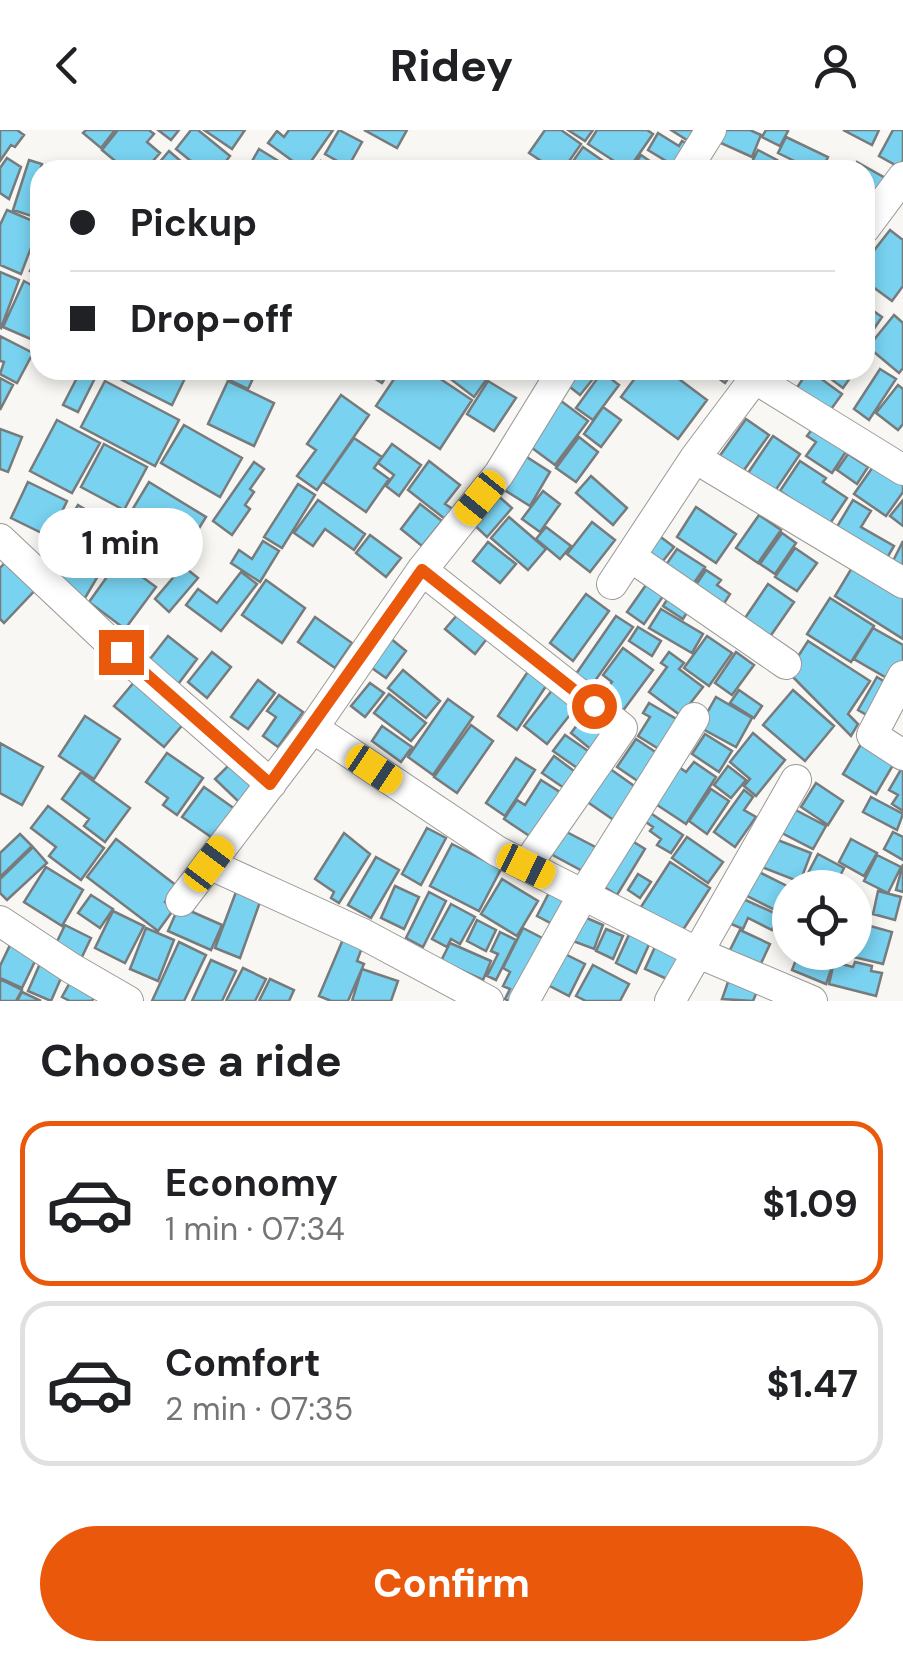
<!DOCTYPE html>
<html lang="en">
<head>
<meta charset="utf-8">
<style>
  body { margin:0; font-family:"DM Sans",sans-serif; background:#f6f6f6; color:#202124; height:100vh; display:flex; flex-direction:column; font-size:38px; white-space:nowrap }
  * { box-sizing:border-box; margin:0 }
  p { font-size:32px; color:#757577 }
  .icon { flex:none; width:55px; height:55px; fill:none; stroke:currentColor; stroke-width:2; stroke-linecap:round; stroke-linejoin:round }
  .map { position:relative; height:871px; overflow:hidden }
  .side { display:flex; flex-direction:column; background:#fff; flex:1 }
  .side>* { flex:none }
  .guide { position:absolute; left:30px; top:30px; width:845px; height:220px; border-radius:30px; box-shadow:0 5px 15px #0003; display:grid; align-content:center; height:220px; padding:0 40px; background:#fff }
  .controls { position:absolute; left:772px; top:740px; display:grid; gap:20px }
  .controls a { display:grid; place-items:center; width:100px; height:100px; border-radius:50%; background:#fff; box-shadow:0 5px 15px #0003; font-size:50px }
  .end { position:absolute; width:45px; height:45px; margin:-22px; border:12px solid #ea580c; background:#fff; box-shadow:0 0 0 5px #fff }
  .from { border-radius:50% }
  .bubble { position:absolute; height:70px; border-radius:35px; background:#fff; box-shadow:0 5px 15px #0003; font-size:32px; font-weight:700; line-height:70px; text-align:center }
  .car { position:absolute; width:30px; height:60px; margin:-30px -15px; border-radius:12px; box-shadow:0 0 8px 2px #0007; background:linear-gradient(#f5c518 24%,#345 0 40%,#f5c518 0 76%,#345 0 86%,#f5c518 0) }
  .guide b { display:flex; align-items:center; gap:35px; height:95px; font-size:38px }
  .guide b+b { border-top:2px solid #e0e0e0 }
  .guide i { width:25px; height:25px; background:#202124 }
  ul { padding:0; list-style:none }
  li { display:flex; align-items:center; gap:30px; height:165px; margin:0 20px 15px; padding:0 20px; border:5px solid #e0e0e0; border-radius:30px }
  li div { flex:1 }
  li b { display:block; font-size:38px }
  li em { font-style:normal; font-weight:700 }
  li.on { border-color:#ea580c }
  li>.icon { width:90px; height:90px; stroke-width:1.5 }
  h2 { padding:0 40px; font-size:45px; line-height:120px }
  .cta { display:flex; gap:20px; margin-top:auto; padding:20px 40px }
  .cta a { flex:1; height:115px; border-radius:60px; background:#ea580c; color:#fff; font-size:40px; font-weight:700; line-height:115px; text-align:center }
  header { display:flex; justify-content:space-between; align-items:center; height:130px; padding:0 40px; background:#fff; font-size:45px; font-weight:700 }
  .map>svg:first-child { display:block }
</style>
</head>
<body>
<header><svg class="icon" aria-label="back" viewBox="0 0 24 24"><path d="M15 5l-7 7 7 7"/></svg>Ridey<svg class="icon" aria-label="person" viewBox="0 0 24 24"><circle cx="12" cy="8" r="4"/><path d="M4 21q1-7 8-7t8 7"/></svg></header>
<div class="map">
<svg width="903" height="871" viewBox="0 0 903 871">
  <rect width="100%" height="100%" fill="#f8f7f3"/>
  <path fill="#78d2f0" stroke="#777b7c" stroke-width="2.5" d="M0 0H17L24 5 15 17 11 15 0 31Z
    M86 0H115L101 18 83 3Z
    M118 0H149L154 4 147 12 160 23 145 40H126L102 20Z
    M158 0H179L171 10Z
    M191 0H198L230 26 219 40H202L176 19Z
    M204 0H245L232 19Z
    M289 0H333L305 40 268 13 277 1 284 7Z
    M339 0 362 12 348 37 325 24Z
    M364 0H407L397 18Z
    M545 0H561L581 14 563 40H555L529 23Z
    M568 0H593L585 11Z
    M597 0H647L653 4 628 40 588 14Z
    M671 0H697L690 12Z
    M719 0H750L761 5 752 27 714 10Z
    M766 0H786L788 1 780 16 762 7Z
    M843 0H879L872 15Z
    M893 0H903V30L899 37 879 26Z
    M658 3 679 16 682 11 689 15 676 37 648 20Z
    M786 7 828 27 822 40H813L778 23Z
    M583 17 606 33 601 40H567Z
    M259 19 293 40H247Z
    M758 20 777 30 772 40H748Z
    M169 21 191 40H153Z
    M641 25 660 38 659 40H631Z
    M7 28 21 37 9 69 0 63V38Z
    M29 30 42 34 37 50 40 51 38 88 13 80Z
    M321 31 337 40H316Z
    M857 32 887 49 865 81V40H853Z
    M7 80 40 94 21 144 0 135V95Z
    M890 100 903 110V156L892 171 865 151V132Z
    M40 119V145L30 141Z
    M0 142 19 150 1 198 0 197Z
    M24 151 40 160V213L3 197Z
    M865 175 882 187 865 212Z
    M894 185 903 193V238L899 243 868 217Z
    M0 206 33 223 17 253 0 244 4 232 0 231Z
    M880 239 896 249 869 290 854 279Z
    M81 240 95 248 78 282 63 275Z
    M127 240H189L172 275 122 250Z
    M208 240H257L248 259Z
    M361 240H390L382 253Z
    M400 240H427L472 270 440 319 376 276Z
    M439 240H493L474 267Z
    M575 240H592L597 244 580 265 565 253Z
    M641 240H667L707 270 678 309 621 267Z
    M707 240H734L725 253Z
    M809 240 842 264 829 282 796 259Z
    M819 240H854L855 241 843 258Z
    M602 242 619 255 593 290 576 278Z
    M0 248 13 255 0 280Z
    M105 251 179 290 155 336 81 297Z
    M228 251 274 273 254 316 208 294Z
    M488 251 516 268 494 301 467 284Z
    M898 255 903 259V294L898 300 876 283Z
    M341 265 369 285 317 360 297 346 316 320 307 314Z
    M557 268 588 291 555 335 524 312Z
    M603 277 621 290 601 317 584 304Z
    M746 289 769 305 737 350 714 334Z
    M57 290 100 313 72 363 30 341Z
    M184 295 242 328 220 367 161 333Z
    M813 298 847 320 832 343 806 326 816 312 807 306Z
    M0 299 22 307 8 342 0 339Z
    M773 306 800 324 771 367 744 349Z
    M579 307 598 322 576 352 556 338Z
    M354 308 382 327 374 338 389 349 366 382 323 352Z
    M104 314 147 337 124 380 81 357Z
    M392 314 421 335 399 366 386 356 394 345 378 333Z
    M519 322 550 342 530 376 498 356Z
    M848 324 868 337 857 354 837 340Z
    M429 331 460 355 445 374 453 379 445 389 408 360Z
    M800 331 826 348 823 352 847 368 829 395 780 361Z
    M254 332 264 339 250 359 254 362 245 375 250 379 232 405 213 391Z
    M875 334 903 353V362L886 386 854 364Z
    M591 346 627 378 613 395 576 363Z
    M28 352 67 371 50 407 11 388Z
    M149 352 206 387 171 444 114 410Z
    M298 354 315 365 282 418 264 407Z
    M543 361 560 374 540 402 522 389Z
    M496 364 512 378 487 407 471 392Z
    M318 370 365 404 354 420 325 399 313 416 294 403Z
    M853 370 871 381 861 397 894 416 883 435 832 405Z
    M903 370V396L890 386Z
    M420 374 442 391 422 416 401 399Z
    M78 375 113 396 103 412 114 419 85 468 39 440Z
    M696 377 736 404 716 433 677 407Z
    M759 385 781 400 758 433 736 418Z
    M509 387 546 419 528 440 491 408Z
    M592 392 615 410 590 442 567 424Z
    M546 397 571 416 560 429 536 409Z
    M782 403 796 413 775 444 760 434Z
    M370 405 401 428 386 447 356 423Z
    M658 405 674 417 655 441 639 429Z
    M263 411 279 421 260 452 231 433 239 420 252 429Z
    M903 411V439L892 433Z
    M488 412 516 434 500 453 473 431Z
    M795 418 817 433 797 461 775 447Z
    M677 419 705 437 687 463 663 439Z
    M9 428 39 456 4 493 0 489V438Z
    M119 430 156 457 125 499 89 472Z
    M856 431 903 460V509L835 466Z
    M183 436 198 448 169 482 155 469Z
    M706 440 721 450 717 455 730 464 718 483 689 465Z
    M241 442 257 454 221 501 186 475 198 459 217 473Z
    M653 445 670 456 644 494 627 482Z
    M266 450 305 478 282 513 242 485Z
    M768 454 794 472 767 511 741 494Z
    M673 460 693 473 683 489 663 476Z
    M586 464 609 481 573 531 550 513Z
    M830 468 874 496 851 532 807 504Z
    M464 477 493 501 475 524 445 499Z
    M661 479 703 504 692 523 649 498Z
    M616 486 633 497 592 555 576 544Z
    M315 487 352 513 335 538 298 512Z
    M638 497 661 511 652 526 629 511Z
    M873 498 903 515V533L892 551 854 529Z
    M168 506 197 529 173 561 143 538Z
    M707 506 732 523 709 556 684 538Z
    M390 508 406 521 386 548 369 536Z
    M808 511 870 551 848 584 858 594 851 606 788 542Z
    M623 518 653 540 622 582 601 566 612 552 603 545Z
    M212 522 231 537 207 568 188 552Z
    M669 522 684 533 679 539 703 557 689 575 688 591 649 562 667 537 661 533Z
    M736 522 754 535 732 565 715 553Z
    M403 540 440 571 426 588 388 558Z
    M529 540 548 553 517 600 498 586Z
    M877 547 890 555 872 588 858 580Z
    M258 550 275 563 248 599 231 587Z
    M135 551 185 592 164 617 114 576Z
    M370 553 384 563 365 587 351 576Z
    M553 559 576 577 547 614 524 596Z
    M739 560 762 576 754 588 730 573Z
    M793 560 834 596 805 631 763 595Z
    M389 564 426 593 411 611 374 583Z
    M279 565 303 582 278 617 263 606 276 587 267 581Z
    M716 567 752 588 736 617 699 597Z
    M448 569 473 587 433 645 408 627Z
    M649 573 685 594 667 624 638 606 650 587 643 583Z
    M589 579 611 596 593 621 571 603Z
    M85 586 120 609 94 649 59 626Z
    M471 595 493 611 457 663 434 647Z
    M382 596 412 617 401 632 372 611Z
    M753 603 785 630 756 666 744 656 750 649 730 632Z
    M705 604 732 621 719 642 692 624Z
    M565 605 591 623 580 640 553 621Z
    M636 609 663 627 645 656 617 637Z
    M864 609 896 630 876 664 843 644Z
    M0 613 43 637 22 675 0 663Z
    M167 623 203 648 177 685 163 675 168 668 146 652Z
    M554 626 578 644 567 660 542 643Z
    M516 628 535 640 505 686 486 673Z
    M672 632 686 642 694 632 716 647 686 694 648 669Z
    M230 634 254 658 240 673 215 649Z
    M606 636 640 660 618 693 583 669Z
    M728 636 746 650 731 668 714 655Z
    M903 636V681L892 674 898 665 889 660Z
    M81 642 130 678 105 712 84 696 89 689 62 669Z
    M541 650 563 664 534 709 504 689 517 670 525 675Z
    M816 653 843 671 828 695 801 677Z
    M204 657 235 679 214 709 182 687Z
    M711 659 729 671 707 704 689 691Z
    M744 660 753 667 744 680 756 687 735 717 714 702Z
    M871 667 903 684 897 700 863 682Z
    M48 676 104 718 81 750 49 726 56 717 31 698Z
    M788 676 826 696 813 719 776 700Z
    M646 680 683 705 671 723 657 715 661 709 650 701 653 697 640 688Z
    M427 698 446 708 421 755 402 744Z
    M559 698 603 721 590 745 547 722Z
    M893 702 903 707V730L884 719Z
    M344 703 370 724 339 773 331 768 334 762 315 749Z
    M20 704 32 716 0 747V723Z
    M624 706 645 719 617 765 596 752Z
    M687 707 723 732 708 753 672 728Z
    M770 707 811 723 800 752 759 736Z
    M116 709 177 756 165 772 174 779 158 801 87 747Z
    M851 709 877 723 864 746 839 732Z
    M452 714 501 739 479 781 430 756Z
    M33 717 47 733 7 770 0 763V749Z
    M818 724 844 738 834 758H816L804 751Z
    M877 725 901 737 888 763 864 751Z
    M376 727 399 740 371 788 348 775Z
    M670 732 710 758 681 803 641 777Z
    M903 734V762L896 760Z
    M46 737 83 760 62 796 24 772Z
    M753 739 791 758 781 783 741 763Z
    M638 744 651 752 640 768 628 760Z
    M502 749 538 771 517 806 481 784Z
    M553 755 576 767 560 798 537 786Z
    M395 756 419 767 404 799 381 788Z
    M878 761 901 767 895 790 873 784Z
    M236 762 260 772 240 828 215 818Z
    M429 762 446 771 423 817 406 808Z
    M91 765 113 779 100 798 78 783Z
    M741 768 779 785 772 800 748 788 743 799 729 793Z
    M789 771 790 772V811L777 800Z
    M451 774 475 787 460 814 451 809 447 817 432 809Z
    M179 776 222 795 211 820 168 801Z
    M113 781 144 796 125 833 95 818Z
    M582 786 603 795 594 819 573 811Z
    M477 790 496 800 486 821 467 811Z
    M863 794 892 802 883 834 854 827Z
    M65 795 91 808 80 831 54 818Z
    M146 798 174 810 158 851 130 839Z
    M523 798 550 812 521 871H509L505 869 510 859 503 856 510 842 503 838Z
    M632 798 652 808 636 843 616 833Z
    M606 799 623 806 613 829 596 821Z
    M740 800 770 814 758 840 727 826Z
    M500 802 516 810 496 850 487 846 498 824 491 821Z
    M344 807 363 815 357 831 364 834 348 871H331L319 866Z
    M659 808 683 819 669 850 645 839Z
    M179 812 206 825 184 871H152Z
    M11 813 38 825 22 858 0 848V836Z
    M450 813 491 831 483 850 441 831Z
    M799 822H812L834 831 826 854 792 840Z
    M563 823 585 834 569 866 546 854Z
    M42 829 65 839 51 871 28 861Z
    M211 830 236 841 222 871H192Z
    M834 832 853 837 855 832 872 836 871 841 882 843 876 866 829 854Z
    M593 835 629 854 620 871H586L576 866Z
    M243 838 266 849 255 871H226Z
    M362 839 398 851 391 871H352Z
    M74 845 99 858 92 871H70L62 867Z
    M0 849 22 860 16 871H0Z
    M270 849 294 860 289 871H259Z
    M729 849 758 859 753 871 722 869Z
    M22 862 41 871H17Z"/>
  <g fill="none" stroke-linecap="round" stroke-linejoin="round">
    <g stroke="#9a9996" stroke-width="32">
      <path id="street" d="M686 40 711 0
        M865 98 903 47
        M754 248 903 340
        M695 328 903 453
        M0 409 121 523 271 654
        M631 427 786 534
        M422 440 622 598 526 736
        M612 454 695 328 761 240
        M903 546 872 605 903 625
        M313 598 497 721 696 822 812 871
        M209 734 363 804 488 871
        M181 771 313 598 422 440 499 344 563 240
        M0 791 71 838 128 871
        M524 871 583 765 694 588
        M670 871 796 650"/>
    </g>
    <use href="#street" stroke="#fff" stroke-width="30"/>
  </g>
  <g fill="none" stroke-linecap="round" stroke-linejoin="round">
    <path stroke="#ea580c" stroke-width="12" d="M121 522 270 654 422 440 594 576"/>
  </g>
</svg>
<div class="controls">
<a><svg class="icon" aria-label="locate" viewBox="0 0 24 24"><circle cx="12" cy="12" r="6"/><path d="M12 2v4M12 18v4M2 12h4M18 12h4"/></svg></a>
</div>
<i class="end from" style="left:594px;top:576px"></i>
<i class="end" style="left:121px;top:522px"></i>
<div class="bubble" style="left:38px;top:378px;width:165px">1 min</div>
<i class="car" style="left:480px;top:368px;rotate:219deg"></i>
<i class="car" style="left:374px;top:639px;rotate:124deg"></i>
<i class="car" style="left:209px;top:734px;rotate:37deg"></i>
<i class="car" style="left:526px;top:736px;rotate:116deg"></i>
<div class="guide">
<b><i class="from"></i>Pickup</b>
<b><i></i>Drop-off</b>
</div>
</div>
<section class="side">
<h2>Choose a ride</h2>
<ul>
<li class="on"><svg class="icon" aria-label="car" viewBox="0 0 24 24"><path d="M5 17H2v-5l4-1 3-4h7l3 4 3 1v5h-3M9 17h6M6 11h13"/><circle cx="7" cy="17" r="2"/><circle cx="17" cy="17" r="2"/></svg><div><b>Economy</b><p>1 min · 07:34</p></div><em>$1.09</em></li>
<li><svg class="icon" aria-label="car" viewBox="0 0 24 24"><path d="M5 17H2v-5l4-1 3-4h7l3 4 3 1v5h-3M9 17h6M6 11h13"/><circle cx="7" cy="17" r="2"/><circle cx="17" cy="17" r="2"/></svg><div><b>Comfort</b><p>2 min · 07:35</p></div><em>$1.47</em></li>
</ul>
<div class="cta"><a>Confirm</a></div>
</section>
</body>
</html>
